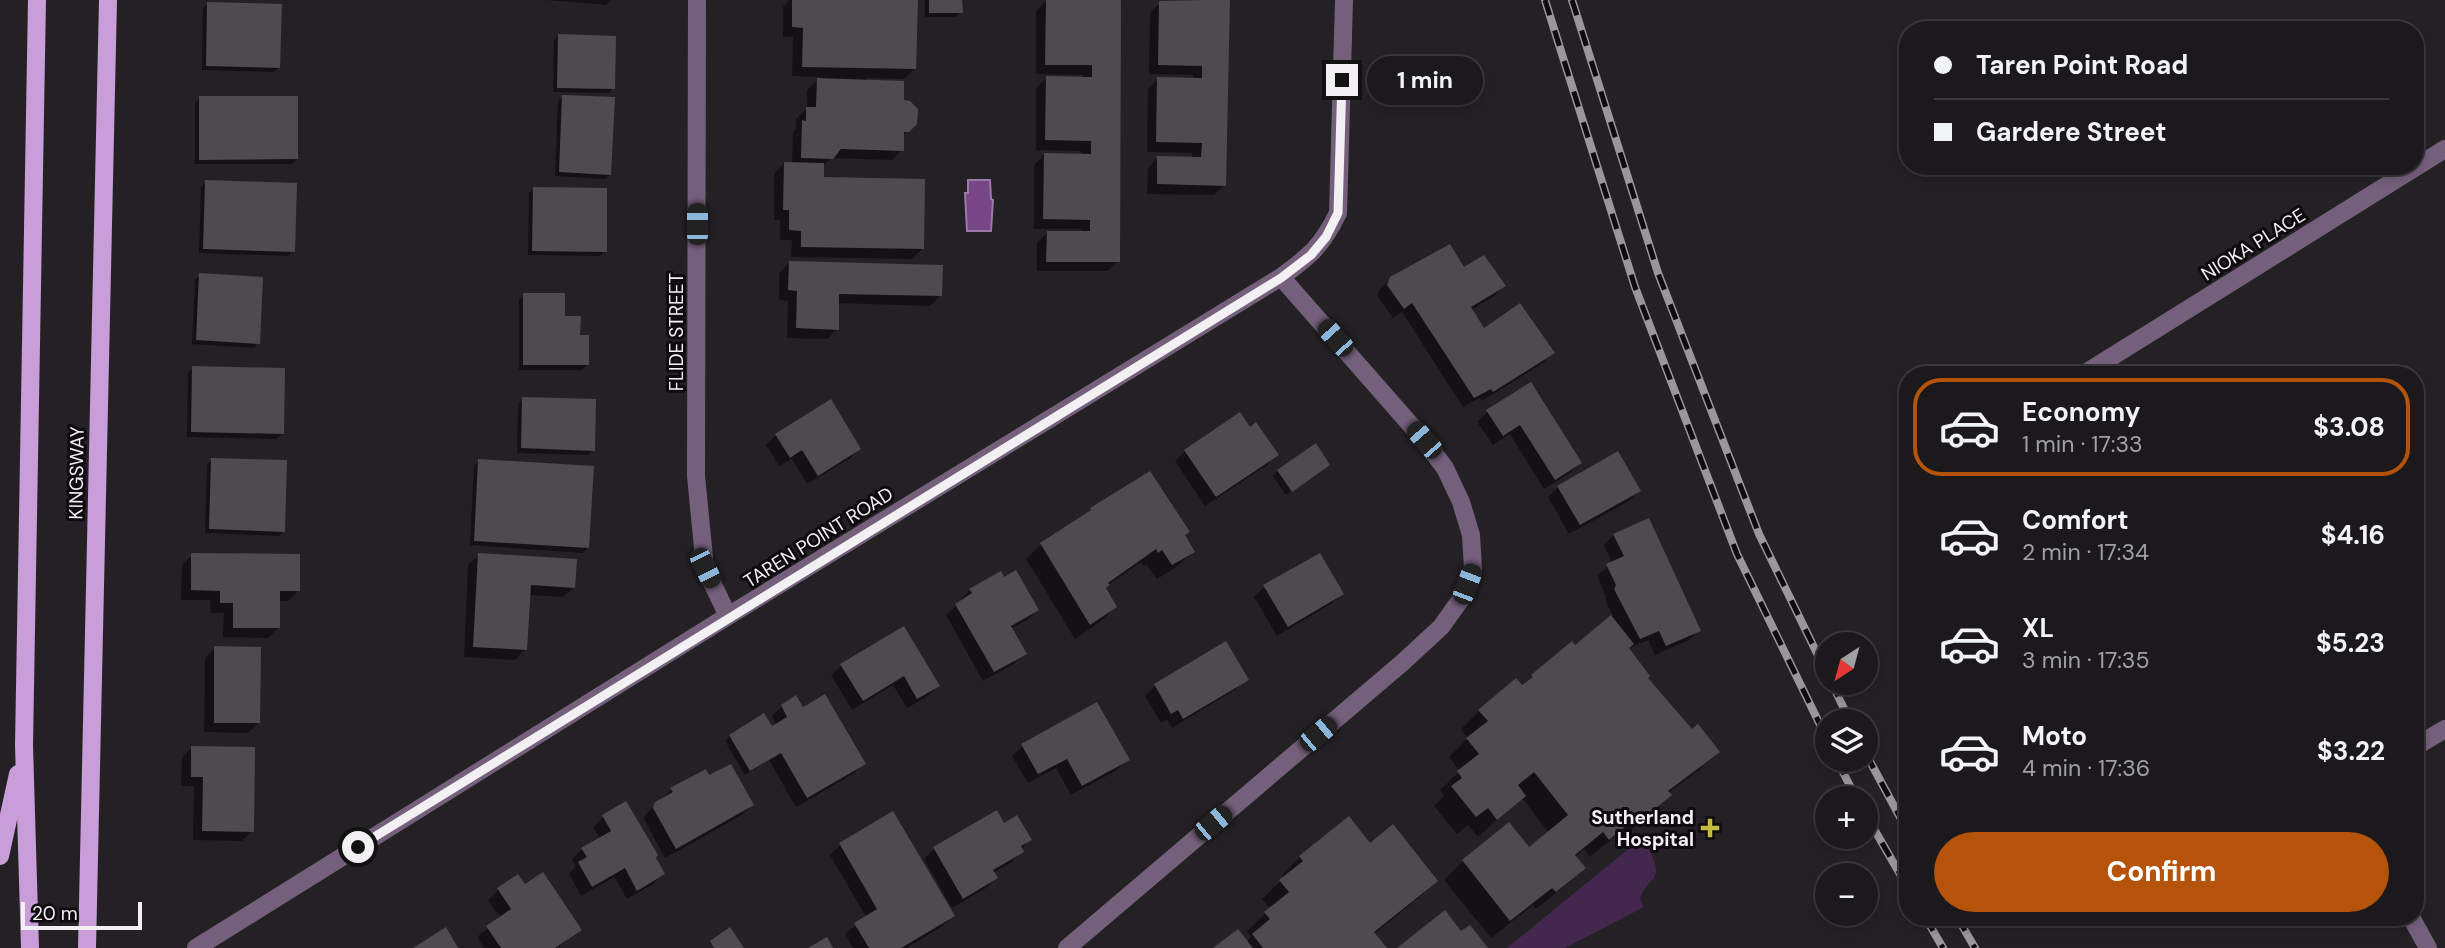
<!DOCTYPE html>
<html lang="en">
<head>
<meta charset="utf-8">
<style>
  body { margin:0; font-family:"DM Sans",sans-serif; background:#242225; color:#f1f3f6; height:100vh; display:flex; flex-direction:column; font-size:26px; white-space:nowrap }
  * { box-sizing:border-box; margin:0 }
  p { font-size:23px; color:#a0a0a3 }
  .icon { flex:none; width:38px; height:38px; fill:none; stroke:currentColor; stroke-width:2; stroke-linecap:round; stroke-linejoin:round }
  .map { position:relative; flex:1; overflow:hidden }
  .details { position:absolute; left:1899px; top:366px; width:525px; height:560px; display:flex; flex-direction:column; background:#1b191c; border-radius:28px; box-shadow:0 4px 10px #0003,0 0 0 2px #39383b }
  .details>* { flex:none }
  .top-card { position:absolute; left:1899px; top:21px; width:525px; height:154px; border-radius:28px; box-shadow:0 4px 10px #0003,0 0 0 2px #39383b; display:grid; align-content:center; height:154px; padding:0 35px; background:#1b191c }
  .needle { width:46px; rotate:216deg }
  .buttons { position:absolute; left:1815px; top:632px; display:grid; gap:14px }
  .buttons a { display:grid; place-items:center; width:63px; height:63px; border-radius:50%; background:#1b191c; box-shadow:0 4px 10px #0003,0 0 0 2px #39383b; font-size:35px }
  .scale { position:absolute; left:21px; bottom:18px; width:121px; box-sizing:border-box; padding-left:7px; border:4px solid #f2f0f3; border-top:0; font-size:19px; line-height:24px; white-space:nowrap; color:#f2f0f3; -webkit-text-stroke:5px #0d0b0d; paint-order:stroke }
  .end { position:absolute; width:32px; height:32px; margin:-16px; border:9px solid #f2f0f3; background:#111; box-shadow:0 0 0 4px #111 }
  .from { border-radius:50% }
  .bubble { position:absolute; height:49px; border-radius:24px; background:#1b191c; box-shadow:0 4px 10px #0003,0 0 0 2px #39383b; font-size:23px; font-weight:700; line-height:49px; text-align:center }
  .car { position:absolute; width:21px; height:42px; margin:-21px -10px; border-radius:9px; box-shadow:0 0 5px 2px #0007; background:linear-gradient(#222 24%,#8ab4d8 0 40%,#222 0 76%,#8ab4d8 0 86%,#222 0) }
  .top-card b { display:flex; align-items:center; gap:24px; height:66px; font-size:26px }
  .top-card b+b { border-top:2px solid #39383b }
  .top-card i { width:18px; height:18px; background:#f1f3f6 }
  ul { padding:12px 0 0; list-style:none }
  li { display:flex; align-items:center; gap:21px; height:98px; margin:0 14px 10px; padding:0 21px; border:4px solid transparent; border-radius:28px }
  li div { flex:1 }
  li b { display:block; font-size:26px }
  li em { font-style:normal; font-weight:700 }
  li.current { border-color:#b45309 }
  li>.icon { width:63px; height:63px; stroke-width:1.5 }
  .button { display:flex; gap:14px; margin-top:auto; padding:14px 35px }
  .button a { flex:1; height:80px; border-radius:42px; background:#b45309; color:#fff; font-size:28px; font-weight:700; line-height:80px; text-align:center }
  .map>svg:first-child { display:block }
</style>
</head>
<body>
<div class="map">
<svg width="2445" height="948" viewBox="0 0 2445 948">
  <rect width="100%" height="100%" fill="#242125"/>
  <path fill="#44274e" d="M1643 837C1648 849 1662 868 1653 879 1647 886 1643 890 1640 898L1644 907 1565 948H1507Z"/>
  <path fill="#764686" stroke="#9b79a7" stroke-width="2" d="M968 180H990L991 199 993 200 991 231H967L965 193H968Z"/>
  <path fill="#0007" d="M546 0H611L606 5Z
    M789 0H916L914 69 904 79 867 78V82L902 102 915 123 903 136 902 150 892 160 831 158 822 167V178L922 249 912 259 791 257 792 240H780V220H774V174L784 163 792 164 793 132 796 129V119L807 108V90L821 77 792 76 793 37H783V7Z
    M925 0H961V12L956 17H925Z
    M1047 0H1119L1118 261 1108 271H1037V243L1047 233H1081V229H1034V165L1044 155H1081V151L1036 150V88L1047 78H1082V75L1036 74V11Z
    M1200 0H1229L1225 185 1214 195 1147 194 1148 168 1158 157 1192 158V153L1147 152 1148 89 1158 79 1193 80V75L1149 74 1150 13 1160 3H1197Z
    M208 3 279 67 274 72 202 70 203 8Z
    M559 35 613 89 608 93 553 92 554 40Z
    M563 97 610 174 605 179 555 176 558 101Z
    M199 98 297 159 292 164H195V103Z
    M206 182 293 251 288 256 199 253 201 187Z
    M534 189 605 251 600 256 528 255 529 193Z
    M789 263 940 296 930 306 837 303V329L827 339 787 338 788 301 779 300V273Z
    M1463 269 1504 286 1494 296 1471 310 1484 330 1553 352 1543 363 1482 401 1480 398 1463 407 1402 312 1393 318 1377 296 1380 289 1391 279Z
    M200 275 258 343 254 348 192 344 195 280Z
    M524 295 563 318 579 336 587 365 582 370H519V300Z
    M193 368 282 434 277 439 187 437 188 373Z
    M1530 385 1580 463 1570 473 1544 489 1510 434 1493 445 1477 422 1487 412Z
    M523 399 593 450 588 455 517 453 518 404Z
    M1249 429 1277 455 1267 465 1205 506 1175 461 1185 451Z
    M776 435 859 449 849 459 807 484 792 459 779 466 766 445Z
    M212 460 284 531 279 536 205 533 207 464Z
    M479 461 588 548 583 553 470 545 474 466Z
    M1323 470 1286 495 1273 476 1278 471Z
    M1558 487 1639 491 1629 501 1569 534 1548 497Z
    M1091 509 1193 551 1178 566 1157 579 1146 564 1143 566 1141 562 1107 586 1105 588 1115 607 1100 622 1075 639 1026 559 1041 545 1083 517Z
    M1614 535 1699 630 1689 640 1655 655 1648 640 1627 649 1645 678 1692 731 1717 752 1699 770 1668 793 1669 795 1651 813 1628 832 1624 829 1590 857 1584 849 1575 857 1583 868 1565 886 1536 909 1533 905 1491 938 1444 880 1463 861 1508 825 1529 849 1549 833 1522 798 1478 837 1468 825 1457 834 1434 806 1444 796 1440 790 1460 771 1449 757 1468 738 1461 729 1479 711 1521 687 1572 644 1574 647 1613 616 1605 600 1606 597 1597 576 1612 563 1604 545Z
    M192 555 298 591 288 601H278V628L268 638 223 637 224 613H211L210 600H181L182 565Z
    M479 555 574 587 563 597 529 595 525 649 515 660 464 657 468 565Z
    M1004 580 1037 610 1027 620 1010 629 1024 653 1014 664 983 681 946 615 961 602 960 600 970 590Z
    M1264 587 1342 594 1331 604 1277 636 1254 597Z
    M903 629 938 686 928 696 907 708 893 685 852 710 831 675 842 665Z
    M1225 644 1246 679 1236 689 1172 728 1167 719 1161 723 1145 696 1155 686Z
    M215 648 259 722 248 733 204 732 205 658Z
    M782 706 802 709 863 764 853 774 796 807 769 760 745 775 725 741 730 736 764 732 777 726 772 716Z
    M1023 746 1127 760 1117 770 1071 795 1056 768 1028 783 1012 756Z
    M192 747 252 831 242 841 193 840 194 786H181L182 758Z
    M709 778 752 805 742 815 665 858 644 819 646 814 671 790Z
    M996 812 1004 825 1029 840 1012 862 993 873 996 878 986 888 952 908 924 859 934 849Z
    M892 814 953 916 943 926 906 948H853L845 934 866 917 830 855 840 845Z
    M603 817 654 857 663 873 653 884 627 899 614 877 581 896 569 874 576 866 572 859 582 849 600 839 593 827Z
    M1370 845 1436 881 1417 899 1374 934 1385 948H1216L1246 942 1251 937 1247 931 1270 909 1262 899 1284 878 1282 875 1300 857Z
    M525 887 579 930 557 948H484L477 937 501 918 488 900 499 889Z"/>
  <path fill="#4e4b50" d="M792 0H918L916 69 802 67 803 28 792 27Z
    M929 0H962L963 13H929Z
    M1046 0H1121L1120 262H1046L1047 231H1090V220L1043 219 1044 153 1091 154V141L1045 140 1046 76 1092 77V65H1045Z
    M1203 0H1230L1226 186 1157 184V156L1201 157 1202 143 1156 142 1157 77 1202 78V66L1158 65 1159 1Z
    M207 2 282 4 280 68 206 66Z
    M558 34 616 36 615 89 557 88Z
    M817 78 904 81V100L910 101 918 109 917 124 909 132H904V151L841 149 833 159 801 158 802 120 806 121V107H816Z
    M562 95 615 97 611 175 559 172Z
    M199 96H298V159L199 160Z
    M784 162 824 163V177L925 179 924 249 801 247V231L789 230V210H783Z
    M205 180 297 183 295 252 203 249Z
    M533 187 607 188V252L532 251Z
    M1450 244 1464 267 1484 255 1506 286 1471 307 1484 328 1520 303 1555 353 1493 392 1491 389 1474 398 1412 303 1404 309 1387 285 1390 277Z
    M789 261 943 265 942 296 839 294V330L796 328 797 291 788 290Z
    M199 273 263 277 260 344 196 340Z
    M523 293H565V316H581L580 335H589V365H523Z
    M192 366 285 368 284 434 191 432Z
    M1531 382 1582 463 1555 480 1520 425 1503 436 1486 410Z
    M522 397 596 399 595 451 521 448Z
    M831 399 861 449 818 476 802 450 790 458 775 434Z
    M1240 412 1250 427 1256 422 1279 455 1216 497 1184 450Z
    M1316 443 1330 465 1292 492 1277 470Z
    M1618 451 1641 491 1580 525 1557 486Z
    M211 458 287 460 285 532 209 529Z
    M478 459 594 466 589 548 474 541Z
    M1150 471 1190 532 1185 535 1195 552 1172 565 1162 550 1158 553 1156 549 1108 583 1110 585 1106 588 1117 607 1090 625 1040 543 1091 510 1090 508Z
    M1649 518 1701 631 1666 646 1659 631 1640 639 1614 589 1616 585 1606 564 1624 556 1613 534Z
    M191 553 300 554V591H280V628H233V603H220V591L191 590Z
    M478 553 577 559 575 588 531 585 527 650 473 647Z
    M1320 553 1344 594 1288 627 1263 585Z
    M1016 570 1039 610 1011 626 1027 654 994 672 955 604 972 593 969 589 1001 571 1004 577Z
    M1611 615 1634 644 1629 648 1650 676 1648 678 1692 729 1698 724 1720 752 1668 791 1672 795 1647 815 1644 811 1609 840 1603 832 1575 855 1586 868 1556 892 1552 888 1510 921 1462 860 1509 822 1529 847 1568 815 1534 772 1518 785 1526 796 1497 820 1488 808 1476 817 1451 786 1462 778 1457 771 1479 754 1466 738 1488 721 1478 710 1516 678 1522 685 1533 677 1531 675 1572 641 1575 645Z
    M904 626 940 686 917 699 904 676 863 701 840 664Z
    M1226 641 1249 680 1183 719 1178 710 1171 714 1154 684Z
    M214 646 261 647 260 723H214Z
    M825 694 866 764 807 798 781 753 750 771 729 735 764 713 772 726 787 717 781 705 796 695 803 707Z
    M1097 702 1130 760 1082 786 1067 759 1038 774 1021 744Z
    M191 746 255 747 254 832 202 831 203 777H191Z
    M731 764 754 805 676 849 653 808 655 802 673 792 670 788 706 769 709 775Z
    M626 801 658 855 656 858 665 874 637 891 625 868 592 887 578 862 587 857 581 848 611 831 602 815Z
    M997 810 1004 823 1017 815 1032 840 1021 846 1024 852 993 870 998 878 963 899 933 847Z
    M893 811 955 916 901 948H869L854 923 877 909 839 843Z
    M1349 816 1370 843 1393 824 1438 881 1374 932 1387 948H1263L1252 934 1270 919 1264 912 1289 892 1279 880 1303 861 1299 856Z
    M543 872 582 930 555 948H501L486 926 511 909 497 888 518 874 525 884Z
    M1445 910 1461 931 1470 925 1488 948H1397Z
    M446 927 458 948H413Z
    M730 927 744 948H714L710 941Z
    M1238 929 1253 948H1213Z
    M827 937 833 948H808Z"/>
  <g fill="none" stroke-linecap="round" stroke-linejoin="round">
    <path stroke="#75607c" stroke-width="18" d="M697 0 696 476 705 568 728 616
      M2084 374 2445 149
      M2415 747 2445 729
      M2411 917 2428 948
      M196 948 728 616 1281 277C1310 256 1322 246 1338 213L1344 0
      M1067 948 1402 663 1441 627 1461 599 1473 569 1471 535 1461 502 1445 468 1424 440 1281 277"/>
    <path stroke="#c89dd8" stroke-width="18" d="M0 856 18 774
      M30 948 24 745 37 0
      M87 948 108 0"/>
    <g stroke="#9a979b" stroke-width="8">
      <path id="rail" d="M1545 0 1635 287 1737 554 1827 739
        M1572 0 1658 273 1759 534 1827 674
        M1831 682 1850 721
        M1866 754 1908 832
        M1837 760 1856 798
        M1866 815 1908 888
        M1925 917 1943 948
        M1957 917 1975 948"/>
    </g>
    <use href="#rail" stroke="#0d0b0d" stroke-width="5" stroke-dasharray="16" stroke-linecap="butt"/>
  </g>
  <g fill="none" stroke-linecap="round" stroke-linejoin="round">
    <path stroke="#f2f0f3" stroke-width="9" d="M358 847 1281 278 1311 255 1326 237 1338 213 1342 80"/>
  </g>
  <path fill="#c2bd3f" stroke="#0d0b0d" stroke-width="2.5" d="M1706.5 817.5h7v7h7v7h-7v7h-7v-7h-7v-7h7z"/>
  <g text-anchor="middle" stroke-width="6" stroke-linejoin="round" paint-order="stroke">
    <g font-size="19" fill="#f2f0f3" stroke="#0d0b0d">
      <text transform="translate(2253 244) rotate(-32)" y="7">NIOKA PLACE</text>
      <text transform="translate(676 332) rotate(-90)" y="7">FLIDE STREET</text>
      <text transform="translate(76 473) rotate(-89)" y="7">KINGSWAY</text>
      <text transform="translate(818 537) rotate(-32)" y="7">TAREN POINT ROAD</text>
    </g>
    <g font-size="19" font-weight="bold" fill="#f2f0f3" stroke="#0d0b0d" text-anchor="end">
      <text x="1694" y="824">Sutherland<tspan x="1694" dy="22">Hospital</tspan></text>
    </g>
  </g>
</svg>
<div class="buttons">
<a><svg class="needle" viewBox="-14 -14 28 28"><path d="M0-13l5 13h-10z" fill="#e53935"/><path d="M0 13l5-13h-10z" fill="#a0a0a3"/></svg></a>
<a><svg class="icon" aria-label="layers" viewBox="0 0 24 24"><path d="M12 4l9 5-9 5-9-5zM3 14l9 5 9-5"/></svg></a>
<a>+</a>
<a>−</a>
</div>
<div class="scale">20 m</div>
<i class="end from" style="left:358px;top:847px"></i>
<i class="end" style="left:1342px;top:80px"></i>
<div class="bubble" style="left:1367px;top:56px;width:116px">1 min</div>
<i class="car" style="left:697px;top:224px;rotate:0deg"></i>
<i class="car" style="left:1335px;top:338px;rotate:318deg"></i>
<i class="car" style="left:1424px;top:440px;rotate:319deg"></i>
<i class="car" style="left:705px;top:568px;rotate:154deg"></i>
<i class="car" style="left:1467px;top:584px;rotate:21deg"></i>
<i class="car" style="left:1318px;top:734px;rotate:50deg"></i>
<i class="car" style="left:1213px;top:823px;rotate:50deg"></i>
<div class="top-card">
<b><i class="from"></i>Taren Point Road</b>
<b><i></i>Gardere Street</b>
</div>
<section class="details">
<ul>
<li class="current"><svg class="icon" aria-label="car" viewBox="0 0 24 24"><path d="M5 17H2v-5l4-1 3-4h7l3 4 3 1v5h-3M9 17h6M6 11h13"/><circle cx="7" cy="17" r="2"/><circle cx="17" cy="17" r="2"/></svg><div><b>Economy</b><p>1 min · 17:33</p></div><em>$3.08</em></li>
<li><svg class="icon" aria-label="car" viewBox="0 0 24 24"><path d="M5 17H2v-5l4-1 3-4h7l3 4 3 1v5h-3M9 17h6M6 11h13"/><circle cx="7" cy="17" r="2"/><circle cx="17" cy="17" r="2"/></svg><div><b>Comfort</b><p>2 min · 17:34</p></div><em>$4.16</em></li>
<li><svg class="icon" aria-label="car" viewBox="0 0 24 24"><path d="M5 17H2v-5l4-1 3-4h7l3 4 3 1v5h-3M9 17h6M6 11h13"/><circle cx="7" cy="17" r="2"/><circle cx="17" cy="17" r="2"/></svg><div><b>XL</b><p>3 min · 17:35</p></div><em>$5.23</em></li>
<li><svg class="icon" aria-label="car" viewBox="0 0 24 24"><path d="M5 17H2v-5l4-1 3-4h7l3 4 3 1v5h-3M9 17h6M6 11h13"/><circle cx="7" cy="17" r="2"/><circle cx="17" cy="17" r="2"/></svg><div><b>Moto</b><p>4 min · 17:36</p></div><em>$3.22</em></li>
</ul>
<div class="button"><a>Confirm</a></div>
</section>
</div>
</body>
</html>
